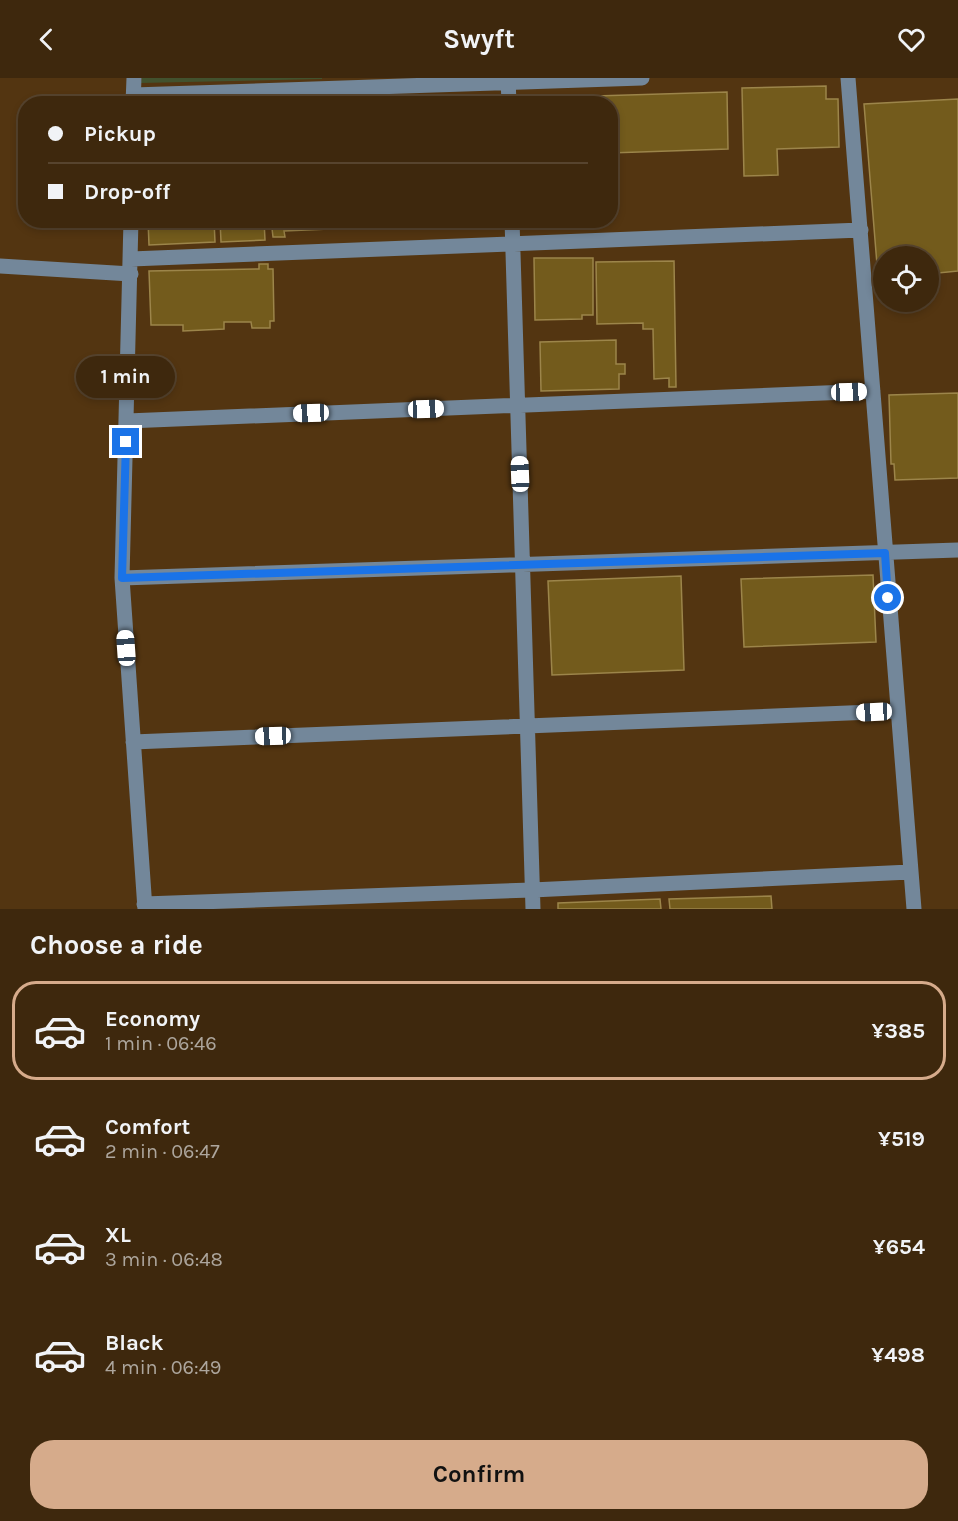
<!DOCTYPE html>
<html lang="en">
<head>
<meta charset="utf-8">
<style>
  body { margin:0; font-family:Karla,sans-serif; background:#49341b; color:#f1f3f6; height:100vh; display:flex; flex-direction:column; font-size:22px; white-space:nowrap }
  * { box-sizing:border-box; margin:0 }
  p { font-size:20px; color:#ada69d }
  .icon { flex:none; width:33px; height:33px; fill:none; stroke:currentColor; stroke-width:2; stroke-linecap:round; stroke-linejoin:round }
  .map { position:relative; height:831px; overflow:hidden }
  .sheet { display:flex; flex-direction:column; background:#3e280d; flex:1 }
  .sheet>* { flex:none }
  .guide { position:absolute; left:18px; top:18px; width:600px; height:132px; border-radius:24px; box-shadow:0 3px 9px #0003,0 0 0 2px #57442e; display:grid; align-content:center; height:132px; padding:0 30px; background:#3e280d }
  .tools { position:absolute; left:873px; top:168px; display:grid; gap:12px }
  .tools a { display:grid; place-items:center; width:66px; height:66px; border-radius:50%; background:#3e280d; box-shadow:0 3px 9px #0003,0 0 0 2px #57442e; font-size:30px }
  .end { position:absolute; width:27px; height:27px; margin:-14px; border:8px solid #1a73e8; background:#fff; box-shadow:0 0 0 3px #fff }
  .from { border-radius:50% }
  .bubble { position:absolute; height:42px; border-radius:21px; background:#3e280d; box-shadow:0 3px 9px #0003,0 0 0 2px #57442e; font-size:20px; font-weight:700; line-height:42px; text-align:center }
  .car { position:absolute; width:18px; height:36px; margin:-18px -9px; border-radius:8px; box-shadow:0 0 4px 2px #0007; background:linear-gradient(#fff 24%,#345 0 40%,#fff 0 76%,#345 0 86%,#fff 0) }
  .guide b { display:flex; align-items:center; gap:21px; height:57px; font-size:22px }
  .guide b+b { border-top:2px solid #57442e }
  .guide i { width:15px; height:15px; background:#f1f3f6 }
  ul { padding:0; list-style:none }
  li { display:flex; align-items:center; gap:18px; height:99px; margin:0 12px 9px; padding:0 18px; border:3px solid transparent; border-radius:24px }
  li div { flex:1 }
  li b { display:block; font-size:22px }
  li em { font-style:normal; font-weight:700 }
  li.selected { border-color:#d6ab8b }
  li>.icon { width:54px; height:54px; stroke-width:1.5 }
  h2 { padding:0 30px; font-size:27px; line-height:72px }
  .action { display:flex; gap:12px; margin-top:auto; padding:12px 30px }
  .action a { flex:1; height:69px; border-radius:24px; background:#d6ab8b; color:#111; font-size:24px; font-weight:700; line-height:69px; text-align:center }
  header { display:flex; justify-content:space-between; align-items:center; height:78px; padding:0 30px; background:#3e280d; font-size:27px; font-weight:700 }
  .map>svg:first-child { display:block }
</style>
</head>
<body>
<header><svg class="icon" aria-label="back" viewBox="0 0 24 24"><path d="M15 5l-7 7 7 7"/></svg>Swyft<svg class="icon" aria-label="heart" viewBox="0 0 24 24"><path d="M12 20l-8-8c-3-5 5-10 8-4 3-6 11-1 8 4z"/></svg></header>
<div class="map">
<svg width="958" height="831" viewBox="0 0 958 831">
  <rect width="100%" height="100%" fill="#533511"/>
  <path fill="#42522e" d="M142 0H322V1L141 5Z"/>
  <path fill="#735b1c" stroke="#9c854a" stroke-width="1.5" d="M826 8V21H838L839 69 777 71 778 97 744 98 742 10Z
    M727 14 728 71 610 75V26H529V20Z
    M958 21V193L928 196V178H884V199H878L864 26Z
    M323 23V26H270Z
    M148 142H214L215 164 149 167Z
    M220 142H264L265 162 221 164Z
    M271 142H328L329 151 284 153 285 159H273Z
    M534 180H593V237H582V241L535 242Z
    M674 183 676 309H669V300L654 301 653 251H643V245L597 246 596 184Z
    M259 186H268V191H273L274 243H270V250H252L251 244H224V251L183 253V247H151L149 193 259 191Z
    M616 262V286H625V296H619V311L541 313 540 264Z
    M958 315V400L895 402 894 386H891L889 317Z
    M873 497 876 564 744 569 741 501Z
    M681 498 684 592 552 597 548 503Z
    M771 818 772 831H670L669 821Z
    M660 821 661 831H558V825Z"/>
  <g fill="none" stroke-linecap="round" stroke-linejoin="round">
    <path stroke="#73879a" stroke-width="15" d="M508 0 509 26
      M848 0 914 831
      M133 17 642 0
      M133 26 134 0
      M131 142 122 500 145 831
      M512 142 533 831
      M131 181 861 152
      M0 188 131 196
      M127 343 873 313
      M122 500 958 472
      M133 664 897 633
      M144 826 532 812 910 794"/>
  </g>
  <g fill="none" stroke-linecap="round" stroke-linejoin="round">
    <path stroke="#1a73e8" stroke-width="8" d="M126 364 122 500 885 475 888 520"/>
  </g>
</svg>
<div class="tools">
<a><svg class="icon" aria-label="locate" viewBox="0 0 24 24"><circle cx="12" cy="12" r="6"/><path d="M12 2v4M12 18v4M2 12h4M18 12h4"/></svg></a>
</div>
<i class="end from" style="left:888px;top:520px"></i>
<i class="end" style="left:126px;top:364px"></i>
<div class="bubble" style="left:76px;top:278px;width:99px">1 min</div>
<i class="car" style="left:849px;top:314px;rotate:88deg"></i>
<i class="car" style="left:426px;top:331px;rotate:88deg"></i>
<i class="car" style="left:311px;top:335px;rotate:268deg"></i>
<i class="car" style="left:520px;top:396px;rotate:358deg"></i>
<i class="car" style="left:126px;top:570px;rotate:356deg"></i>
<i class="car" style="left:874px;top:634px;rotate:267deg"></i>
<i class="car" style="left:273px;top:658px;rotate:268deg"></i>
<div class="guide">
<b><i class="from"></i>Pickup</b>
<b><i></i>Drop-off</b>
</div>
</div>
<section class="sheet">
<h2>Choose a ride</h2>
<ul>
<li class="selected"><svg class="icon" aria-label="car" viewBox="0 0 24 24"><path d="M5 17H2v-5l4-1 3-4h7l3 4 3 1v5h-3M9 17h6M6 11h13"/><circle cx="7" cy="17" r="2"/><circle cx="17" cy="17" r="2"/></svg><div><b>Economy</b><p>1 min · 06:46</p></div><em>¥385</em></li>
<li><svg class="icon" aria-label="car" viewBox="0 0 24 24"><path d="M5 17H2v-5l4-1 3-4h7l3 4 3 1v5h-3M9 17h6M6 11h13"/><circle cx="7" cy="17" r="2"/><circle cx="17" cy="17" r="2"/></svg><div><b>Comfort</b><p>2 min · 06:47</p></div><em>¥519</em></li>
<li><svg class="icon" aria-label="car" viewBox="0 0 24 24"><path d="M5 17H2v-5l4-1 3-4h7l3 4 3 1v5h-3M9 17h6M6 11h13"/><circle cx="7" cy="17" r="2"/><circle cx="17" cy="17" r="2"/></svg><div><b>XL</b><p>3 min · 06:48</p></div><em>¥654</em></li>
<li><svg class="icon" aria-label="car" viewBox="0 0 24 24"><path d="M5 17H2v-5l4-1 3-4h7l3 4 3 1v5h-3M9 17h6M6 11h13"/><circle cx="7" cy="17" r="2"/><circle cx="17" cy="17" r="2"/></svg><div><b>Black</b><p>4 min · 06:49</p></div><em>¥498</em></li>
</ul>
<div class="action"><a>Confirm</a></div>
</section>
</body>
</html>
